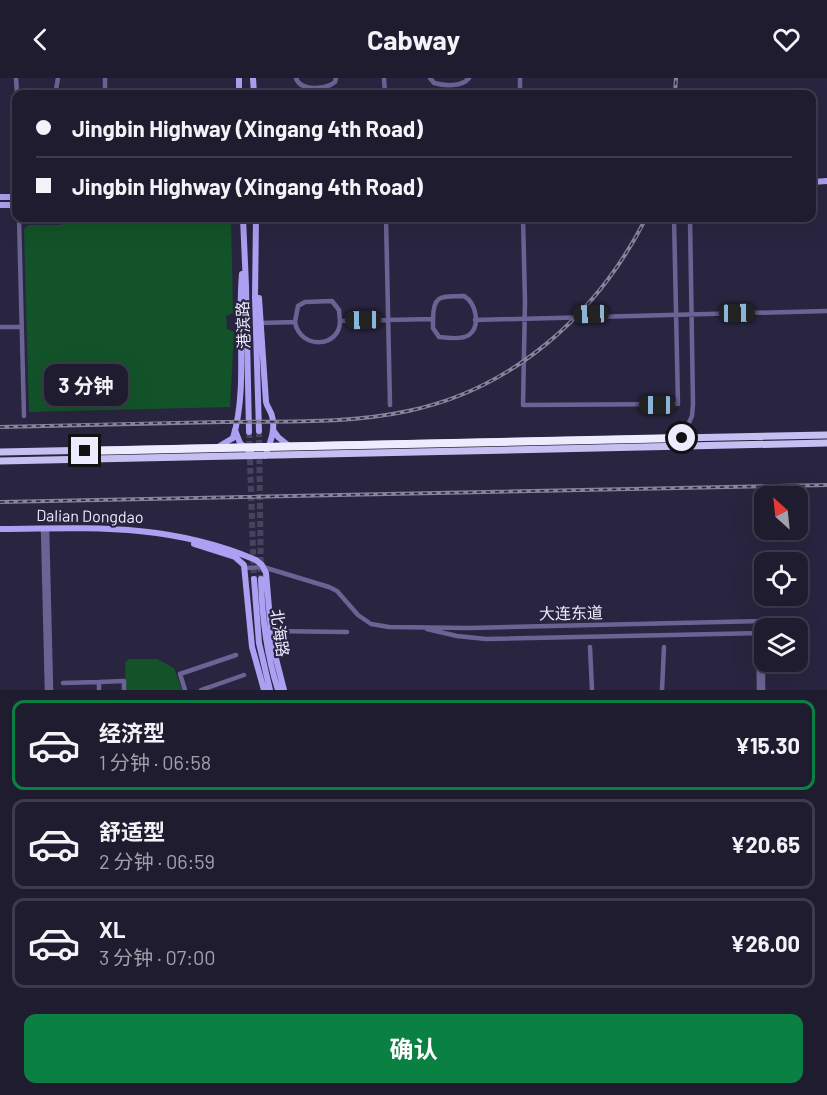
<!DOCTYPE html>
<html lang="zh">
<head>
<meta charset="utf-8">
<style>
  body { margin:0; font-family:Barlow,"Noto Sans SC",sans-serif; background:#272538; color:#f1f3f6; height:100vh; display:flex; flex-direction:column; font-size:22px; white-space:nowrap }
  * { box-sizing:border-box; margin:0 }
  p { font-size:20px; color:#a1a1ab }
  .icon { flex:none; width:33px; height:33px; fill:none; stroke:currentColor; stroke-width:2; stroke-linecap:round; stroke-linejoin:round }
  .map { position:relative; height:612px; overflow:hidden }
  .details { display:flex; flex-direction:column; background:#1f1c30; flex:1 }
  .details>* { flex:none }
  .hud { position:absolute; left:12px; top:12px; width:804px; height:132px; border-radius:12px; box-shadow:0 6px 24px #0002,0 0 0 2px #3c3a4c; display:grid; align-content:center; height:132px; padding:0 24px; background:#1f1c30 }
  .needle { width:39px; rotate:333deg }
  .controls { position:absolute; left:754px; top:408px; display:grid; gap:12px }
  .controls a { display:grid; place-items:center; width:54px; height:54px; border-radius:12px; background:#1f1c30; box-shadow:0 6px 24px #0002,0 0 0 2px #3c3a4c; font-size:30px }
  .end { position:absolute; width:27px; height:27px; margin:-14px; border:8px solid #edecfe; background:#111; box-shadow:0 0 0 3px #111 }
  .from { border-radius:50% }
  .bubble { position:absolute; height:42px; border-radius:12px; background:#1f1c30; box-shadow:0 6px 24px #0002,0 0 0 2px #3c3a4c; font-size:20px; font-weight:700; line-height:42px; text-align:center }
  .car { position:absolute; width:18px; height:36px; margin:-18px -9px; border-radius:8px; box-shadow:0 0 4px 2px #0007; background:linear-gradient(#222 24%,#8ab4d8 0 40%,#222 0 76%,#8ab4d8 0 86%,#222 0) }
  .hud b { display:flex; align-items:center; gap:21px; height:57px; font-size:22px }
  .hud b+b { border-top:2px solid #3c3a4c }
  .hud i { width:15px; height:15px; background:#f1f3f6 }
  ul { padding:10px 0 0; list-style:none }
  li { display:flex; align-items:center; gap:18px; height:90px; margin:0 12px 9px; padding:0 12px; border:3px solid #3c3a4c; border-radius:12px }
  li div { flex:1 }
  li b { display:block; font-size:22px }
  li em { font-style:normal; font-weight:700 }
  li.on { border-color:#0b8043 }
  li>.icon { width:54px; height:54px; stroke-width:1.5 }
  .cta { display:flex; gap:12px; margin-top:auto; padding:12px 24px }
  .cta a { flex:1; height:69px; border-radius:12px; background:#0b8043; color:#fff; font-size:24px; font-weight:700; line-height:69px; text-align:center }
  header { display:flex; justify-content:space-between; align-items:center; height:78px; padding:0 24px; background:#1f1c30; font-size:27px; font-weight:700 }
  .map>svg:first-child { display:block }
</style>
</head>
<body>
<header><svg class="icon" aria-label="back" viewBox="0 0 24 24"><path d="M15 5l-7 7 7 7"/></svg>Cabway<svg class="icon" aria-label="heart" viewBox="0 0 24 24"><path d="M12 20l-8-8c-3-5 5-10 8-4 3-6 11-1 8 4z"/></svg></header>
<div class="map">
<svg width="827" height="612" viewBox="0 0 827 612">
  <rect width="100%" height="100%" fill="#292540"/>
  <path fill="#135329" d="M67 140H151L158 146 201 145 205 140H231L233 235 226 238 227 251 234 254 230 329 29 334 24 151 29 147H61Z
    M128 581H157L174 590 182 612H126L125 585Z"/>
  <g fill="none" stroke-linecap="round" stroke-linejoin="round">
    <path stroke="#46435c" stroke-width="6" stroke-dasharray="6 3" stroke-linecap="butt" d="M259 353 261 501
      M249 354 254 501"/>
    <path stroke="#6a6495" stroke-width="4.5" d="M16 0 17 16
      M105 0V16
      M296 0C300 13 325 12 335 4L336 0
      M384 0 385 16
      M430 0 434 5C445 8 462 9 469 0
      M520 0V16
      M17 15 53 14 56 12 58 0
      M19 140 24 338
      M386 140 390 327
      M523 140 525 224 523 327 678 326 674 140
      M475 242 827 233
      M295 244C300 272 340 270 340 243
      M261 245 295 244 298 228 305 224 332 223 339 232 340 243 433 241C433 215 443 219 464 218 476 225 481 248 469 257 462 262 447 260 439 259L433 250V241
      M0 249H21
      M682 360 692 338 693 326 690 140
      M43 450 47 612
      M47 450 51 612
      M245 490 263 489 329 509 337 513 358 537 371 546 389 549 469 550 763 543V612
      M758 543 759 612
      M427 551 457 558 486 561 763 555
      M271 553 347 554
      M590 569 592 612
      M63 605 99 604
      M99 612V604L124 603V612
      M185 612 180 596 236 577
      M201 612 244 597
      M662 612 664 569"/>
    <path stroke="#aba0f1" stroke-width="6" d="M239 0V16
      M253 0 254 16
      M812 104 827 103
      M0 119H16
      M0 127H16
      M243 140 246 208 249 354
      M256 140 255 219 259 353
      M259 220 266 324C267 329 271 333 272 338 276 352 270 365 265 378
      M235 352 240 365 255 378
      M273 352 278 359 289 368
      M218 369 233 360C248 311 237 248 242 196
      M0 451C92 450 169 445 256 482L262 487 266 495 272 565 284 612
      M194 466 235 479 244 487 252 569 264 612
      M254 501 259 565 270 612
      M261 501C262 539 266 575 278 612"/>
    <path stroke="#c5c0f1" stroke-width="7" d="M0 374 827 357
      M0 383 827 365"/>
    <g stroke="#86839a" stroke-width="4">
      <path id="rail" d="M675 16 676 0
        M0 349C74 347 148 345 222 344 284 343 348 346 408 333 514 311 598 235 646 140
        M0 424 827 407"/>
    </g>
    <use href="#rail" stroke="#292540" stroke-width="1.5" stroke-dasharray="4.5" stroke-linecap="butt"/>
  </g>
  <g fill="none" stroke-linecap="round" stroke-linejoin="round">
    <path stroke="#edecfe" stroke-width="8" d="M85 373 682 360"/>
  </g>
  <g text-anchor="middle" stroke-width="4.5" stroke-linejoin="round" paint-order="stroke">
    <g font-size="16" fill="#edecfe" stroke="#292540">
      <text transform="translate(243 247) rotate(-92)" y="6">港滨路</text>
      <text transform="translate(90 438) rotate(1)" y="6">Dalian Dongdao</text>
      <text transform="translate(571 535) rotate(-1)" y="6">大连东道</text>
      <text transform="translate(280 555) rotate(82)" y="6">北海路</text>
    </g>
  </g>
</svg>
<div class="controls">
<a><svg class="needle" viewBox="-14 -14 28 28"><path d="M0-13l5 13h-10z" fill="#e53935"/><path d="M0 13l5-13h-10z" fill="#a1a1ab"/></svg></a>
<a><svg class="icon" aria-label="locate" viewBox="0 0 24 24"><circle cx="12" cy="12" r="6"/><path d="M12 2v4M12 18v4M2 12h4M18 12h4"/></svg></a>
<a><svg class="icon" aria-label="layers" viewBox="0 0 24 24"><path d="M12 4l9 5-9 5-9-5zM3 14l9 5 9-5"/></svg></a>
</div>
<i class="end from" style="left:682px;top:360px"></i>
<i class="end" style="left:85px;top:373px"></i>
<div class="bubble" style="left:44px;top:286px;width:84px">3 分钟</div>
<i class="car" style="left:737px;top:235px;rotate:89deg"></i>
<i class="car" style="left:591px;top:236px;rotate:268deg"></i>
<i class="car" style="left:363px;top:242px;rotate:269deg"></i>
<i class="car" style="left:657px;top:327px;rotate:270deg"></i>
<div class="hud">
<b><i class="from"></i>Jingbin Highway (Xingang 4th Road)</b>
<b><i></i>Jingbin Highway (Xingang 4th Road)</b>
</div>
</div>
<section class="details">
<ul>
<li class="on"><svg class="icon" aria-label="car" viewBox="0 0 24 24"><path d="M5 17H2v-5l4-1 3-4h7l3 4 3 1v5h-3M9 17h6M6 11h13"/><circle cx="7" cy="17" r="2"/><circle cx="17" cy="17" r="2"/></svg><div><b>经济型</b><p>1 分钟 · 06:58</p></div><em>¥15.30</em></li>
<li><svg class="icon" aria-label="car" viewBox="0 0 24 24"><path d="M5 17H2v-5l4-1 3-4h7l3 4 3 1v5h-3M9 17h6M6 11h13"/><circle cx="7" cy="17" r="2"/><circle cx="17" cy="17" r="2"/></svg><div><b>舒适型</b><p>2 分钟 · 06:59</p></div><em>¥20.65</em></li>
<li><svg class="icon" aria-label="car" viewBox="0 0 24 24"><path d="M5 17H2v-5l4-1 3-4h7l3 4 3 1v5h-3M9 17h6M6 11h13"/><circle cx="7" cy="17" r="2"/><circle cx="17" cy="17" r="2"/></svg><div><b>XL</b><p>3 分钟 · 07:00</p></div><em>¥26.00</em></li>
</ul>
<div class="cta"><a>确认</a></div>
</section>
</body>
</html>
